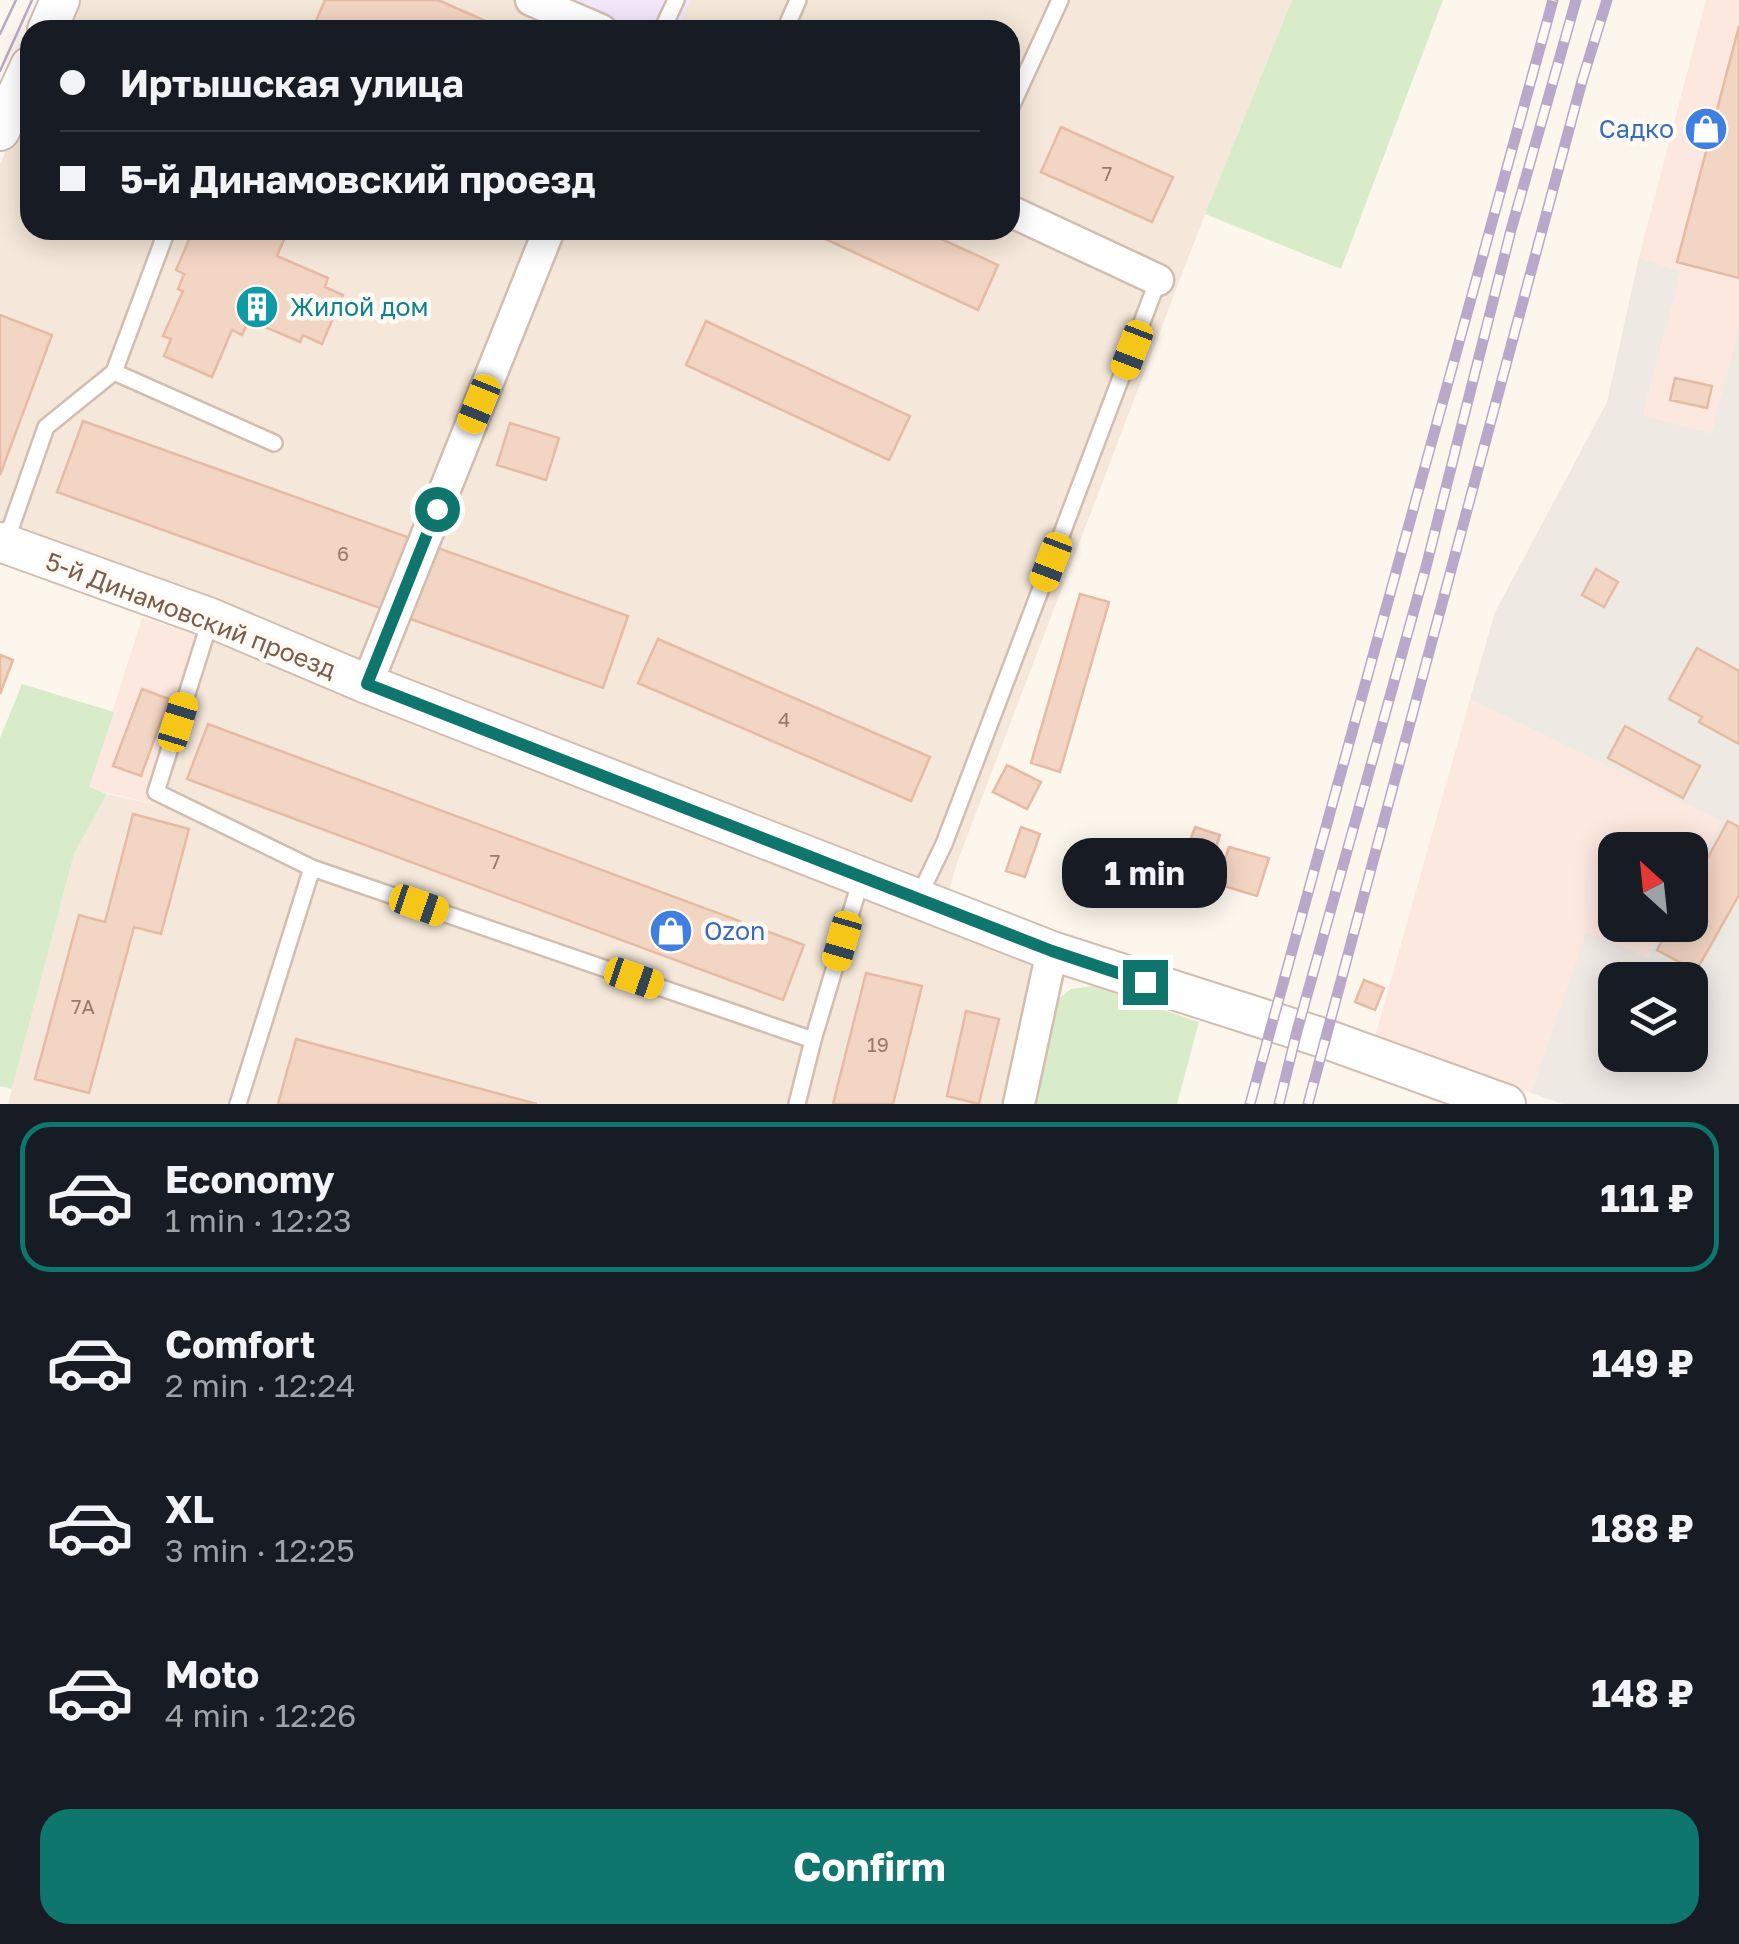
<!DOCTYPE html>
<html lang="en">
<head>
<meta charset="utf-8">
<style>
  body { margin:0; font-family:"Golos Text",sans-serif; background:#242831; color:#f1f3f6; height:100vh; display:flex; flex-direction:column; font-size:38px; white-space:nowrap }
  * { box-sizing:border-box; margin:0 }
  p { font-size:32px; color:#9ea1a6 }
  .icon { flex:none; width:55px; height:55px; fill:none; stroke:currentColor; stroke-width:2; stroke-linecap:round; stroke-linejoin:round }
  .map { position:relative; height:1104px; overflow:hidden }
  .side { display:flex; flex-direction:column; background:#171b24; flex:1 }
  .side>* { flex:none }
  .banner { position:absolute; left:20px; top:20px; width:1000px; height:220px; border-radius:30px; box-shadow:0 5px 25px #0003; display:grid; align-content:center; height:220px; padding:0 40px; background:#171b24 }
  .needle { width:65px; rotate:333deg }
  .buttons { position:absolute; left:1598px; top:832px; display:grid; gap:20px }
  .buttons a { display:grid; place-items:center; width:110px; height:110px; border-radius:20px; background:#171b24; box-shadow:0 5px 25px #0003; font-size:50px }
  .end { position:absolute; width:45px; height:45px; margin:-22px; border:12px solid #0f766e; background:#fff; box-shadow:0 0 0 5px #fff }
  .from { border-radius:50% }
  .bubble { position:absolute; height:70px; border-radius:30px; background:#171b24; box-shadow:0 5px 25px #0003; font-size:32px; font-weight:700; line-height:70px; text-align:center }
  .car { position:absolute; width:30px; height:60px; margin:-30px -15px; border-radius:12px; box-shadow:0 0 8px 2px #0007; background:linear-gradient(#f5c518 24%,#345 0 40%,#f5c518 0 76%,#345 0 86%,#f5c518 0) }
  .banner b { display:flex; align-items:center; gap:35px; height:95px; font-size:38px }
  .banner b+b { border-top:2px solid #363941 }
  .banner i { width:25px; height:25px; background:#f1f3f6 }
  ul { padding:18px 0 0; list-style:none }
  li { display:flex; align-items:center; gap:30px; height:150px; margin:0 20px 15px; padding:0 20px; border:5px solid transparent; border-radius:30px }
  li div { flex:1 }
  li b { display:block; font-size:38px }
  li em { font-style:normal; font-weight:700 }
  li.active { border-color:#0f766e }
  li>.icon { width:90px; height:90px; stroke-width:1.5 }
  .primary-button { display:flex; gap:20px; margin-top:auto; padding:20px 40px }
  .primary-button a { flex:1; height:115px; border-radius:30px; background:#0f766e; color:#fff; font-size:40px; font-weight:700; line-height:115px; text-align:center }
  .map>svg:first-child { display:block }
</style>
</head>
<body>
<div class="map">
<svg width="1739" height="1104" viewBox="0 0 1739 1104">
  <rect width="100%" height="100%" fill="#fdf6ec"/>
  <path fill="#f5e8da" d="M75 0H1292L1205 214 957 863 949 891 0 521V164L30 98V230H1010V30H61Z
    M215 639 1026 959 1035 982 1006 1104H8L74 854 107 794 161 806Z"/>
  <path fill="#fde8e0" d="M1706 0H1739V328L1711 433 1643 415 1681 271 1639 257Z
    M142 618 215 639 161 806 88 788Z
    M1470 699 1722 821 1690 879V850H1615V925H1665L1647 957 1586 933 1531 1093 1374 1040Z"/>
  <path fill="#efe9e4" fill-rule="evenodd" d="M1639 257 1681 271 1643 415 1711 433 1739 328V1104H1563L1531 1093 1586 932 1647 957 1665 925H1690V879L1721 821 1470 699 1495 612 1607 402ZM1615 980H1690V1055H1615Z"/>
  <path fill="#f3e8fa" d="M557 0H691L677 30H623Z"/>
  <path fill="#d8ecc9" d="M1292 0H1443L1341 269 1205 214Z
    M22 684 114 712 89 787 107 794 74 854 12 1089 0 1086V738Z
    M1093 986 1199 1022 1177 1104H1034L1057 1000 1071 989Z"/>
  <path fill="#f3d5c3" stroke="#e6bba3" stroke-width="2.5" d="M325 0H438L506 30H312Z
    M1739 26V278L1677 262Z
    M1061 127 1173 177 1152 222 1041 172Z
    M203 230H288L277 256 328 278 325 287 343 295 322 344 303 335 300 342 249 320 242 335 232 330 212 377 164 356 171 339 163 336 183 291 178 289 184 274 176 270 191 235 199 238Z
    M806 230H922L998 265 978 310Z
    M0 315 52 335 0 475Z
    M706 321 910 416 889 460 686 365Z
    M1675 378 1712 386 1707 408 1670 400Z
    M83 421 628 616 603 688 57 492Z
    M510 423 559 438 546 480 497 465Z
    M1596 569 1618 582 1604 607 1582 595Z
    M1080 594 1109 602 1060 772 1031 763Z
    M658 639 930 757 911 801 638 683Z
    M1697 648 1739 671V744L1699 722 1702 717 1669 699Z
    M0 655 13 660 0 694Z
    M142 689 169 699 141 776 113 766Z
    M208 724 804 945 783 1000 187 779Z
    M1625 726 1700 766 1683 798 1608 758Z
    M1007 765 1041 782 1027 809 993 792Z
    M133 814 189 829 161 934 134 927 89 1093 35 1079 79 915 105 922Z
    M1728 821 1739 827V895L1696 971 1657 950 1671 925H1690V890Z
    M1021 827 1040 834 1025 877 1006 871Z
    M1195 827 1220 835 1205 881 1179 873Z
    M1229 847 1269 858 1257 896 1217 884Z
    M866 973 922 986 893 1104H833Z
    M1364 980 1384 988 1375 1010 1355 1002Z
    M966 1011 999 1019 979 1104 947 1096Z
    M296 1039 537 1104H278Z"/>
  <g fill="none" stroke-linecap="round" stroke-linejoin="round">
    <g stroke="#d1beb0" stroke-width="20">
      <path id="service" d="M662 30 676 0
        M785 30 798 0
        M1010 109 1060 0
        M114 372 274 443
        M5 544 46 427 114 372 167 230
        M211 618 156 792 312 868 238 1104
        M312 868 813 1040 862 876
        M918 898 944 844 1158 280
        M797 1104 813 1040"/>
    </g>
    <g stroke="#d1beb0" stroke-width="35">
      <path id="minor" d="M531 0 601 30
        M1010 211 1158 280
        M367 684 549 230
        M1019 1104 1052 951"/>
    </g>
    <g stroke="#d1beb0" stroke-width="42">
      <path id="tertiary" d="M47 30 60 0
        M0 131 30 66
        M0 542 211 618 367 684 1052 951 1326 1039 1506 1104"/>
    </g>
    <use href="#service" stroke="#fff" stroke-width="15"/>
    <use href="#minor" stroke="#fff" stroke-width="30"/>
    <use href="#tertiary" stroke="#fff" stroke-width="38"/>
    <path stroke="#b9a8c9" stroke-width="2.5" d="M0 34 16 0
      M0 71 32 0"/>
    <g stroke="#b9a8c9" stroke-width="11">
      <path id="rail" d="M1250 1104 1553 0
        M1279 1104 1297 1031 1426 567 1511 230 1576 0
        M1308 1104 1582 81 1607 0"/>
    </g>
    <use href="#rail" stroke="#fffaf3" stroke-width="8" stroke-dasharray="22" stroke-linecap="butt"/>
  </g>
  <g fill="none" stroke-linecap="round" stroke-linejoin="round">
    <path stroke="#0f766e" stroke-width="12" d="M437 509 367 684 1052 951 1145 982"/>
  </g>
  <defs>
    <g id="shop-disc" transform="scale(2.25)"><circle r="9.5" fill="#3f7fe0" stroke="#fffaf3"/><path d="M-5-2.5h2.3a2.7 3.5 0 0 1 5.4 0H5L5.5 6h-11ZM-1.5-2.5h3a1.5 2.3 0 0 0-3 0Z" fill="#fff"/></g>
    <g id="building-disc" transform="scale(2.25)"><circle r="9.5" fill="#0f9aa8" stroke="#fffaf3"/><path d="M-4-6H4V6H1V3H-1V6H-4ZM-2.5-4.3h1.7v1.8h-1.7ZM.8-4.3h1.7v1.8H.8ZM-2.5-1h1.7V.8h-1.7ZM.8-1h1.7V.8H.8Z" fill="#fff"/></g>
  </defs>
  <g fill-rule="evenodd">
    <use href="#shop-disc" x="1706" y="129"/>
    <use href="#building-disc" x="257" y="307"/>
    <use href="#shop-disc" x="671" y="931"/>
  </g>
  <g text-anchor="middle" stroke-width="9" stroke-linejoin="round" paint-order="stroke">
    <g font-size="20" fill="#987a6a">
      <text x="1107" y="181">7</text>
      <text x="343" y="561">6</text>
      <text x="784" y="727">4</text>
      <text x="495" y="869">7</text>
      <text x="83" y="1014">7А</text>
      <text x="878" y="1052">19</text>
    </g>
    <g font-size="25" fill="#366cbe" stroke="#fffaf3" text-anchor="end">
      <text x="1674" y="138">Садко</text>
      <text x="704" y="940" text-anchor="start">Ozon</text>
    </g>
    <g font-size="25" fill="#0d838f" stroke="#fffaf3" text-anchor="start">
      <text x="290" y="316">Жилой дом</text>
    </g>
    <g font-size="25" fill="#7a5c4d" stroke="#fffaf3">
      <text transform="translate(191 615) rotate(21)" y="9">5-й Динамовский проезд</text>
    </g>
  </g>
</svg>
<div class="buttons">
<a><svg class="needle" viewBox="-14 -14 28 28"><path d="M0-13l5 13h-10z" fill="#e53935"/><path d="M0 13l5-13h-10z" fill="#9ea1a6"/></svg></a>
<a><svg class="icon" aria-label="layers" viewBox="0 0 24 24"><path d="M12 4l9 5-9 5-9-5zM3 14l9 5 9-5"/></svg></a>
</div>
<i class="end from" style="left:437px;top:509px"></i>
<i class="end" style="left:1145px;top:982px"></i>
<div class="bubble" style="left:1062px;top:838px;width:165px">1 min</div>
<i class="car" style="left:1132px;top:350px;rotate:201deg"></i>
<i class="car" style="left:479px;top:404px;rotate:202deg"></i>
<i class="car" style="left:1051px;top:562px;rotate:201deg"></i>
<i class="car" style="left:178px;top:722px;rotate:17deg"></i>
<i class="car" style="left:419px;top:905px;rotate:109deg"></i>
<i class="car" style="left:842px;top:941px;rotate:196deg"></i>
<i class="car" style="left:634px;top:978px;rotate:109deg"></i>
<div class="banner">
<b><i class="from"></i>Иртышская улица</b>
<b><i></i>5-й Динамовский проезд</b>
</div>
</div>
<section class="side">
<ul>
<li class="active"><svg class="icon" aria-label="car" viewBox="0 0 24 24"><path d="M5 17H2v-5l4-1 3-4h7l3 4 3 1v5h-3M9 17h6M6 11h13"/><circle cx="7" cy="17" r="2"/><circle cx="17" cy="17" r="2"/></svg><div><b>Economy</b><p>1 min · 12:23</p></div><em>111 ₽</em></li>
<li><svg class="icon" aria-label="car" viewBox="0 0 24 24"><path d="M5 17H2v-5l4-1 3-4h7l3 4 3 1v5h-3M9 17h6M6 11h13"/><circle cx="7" cy="17" r="2"/><circle cx="17" cy="17" r="2"/></svg><div><b>Comfort</b><p>2 min · 12:24</p></div><em>149 ₽</em></li>
<li><svg class="icon" aria-label="car" viewBox="0 0 24 24"><path d="M5 17H2v-5l4-1 3-4h7l3 4 3 1v5h-3M9 17h6M6 11h13"/><circle cx="7" cy="17" r="2"/><circle cx="17" cy="17" r="2"/></svg><div><b>XL</b><p>3 min · 12:25</p></div><em>188 ₽</em></li>
<li><svg class="icon" aria-label="car" viewBox="0 0 24 24"><path d="M5 17H2v-5l4-1 3-4h7l3 4 3 1v5h-3M9 17h6M6 11h13"/><circle cx="7" cy="17" r="2"/><circle cx="17" cy="17" r="2"/></svg><div><b>Moto</b><p>4 min · 12:26</p></div><em>148 ₽</em></li>
</ul>
<div class="primary-button"><a>Confirm</a></div>
</section>
</body>
</html>
